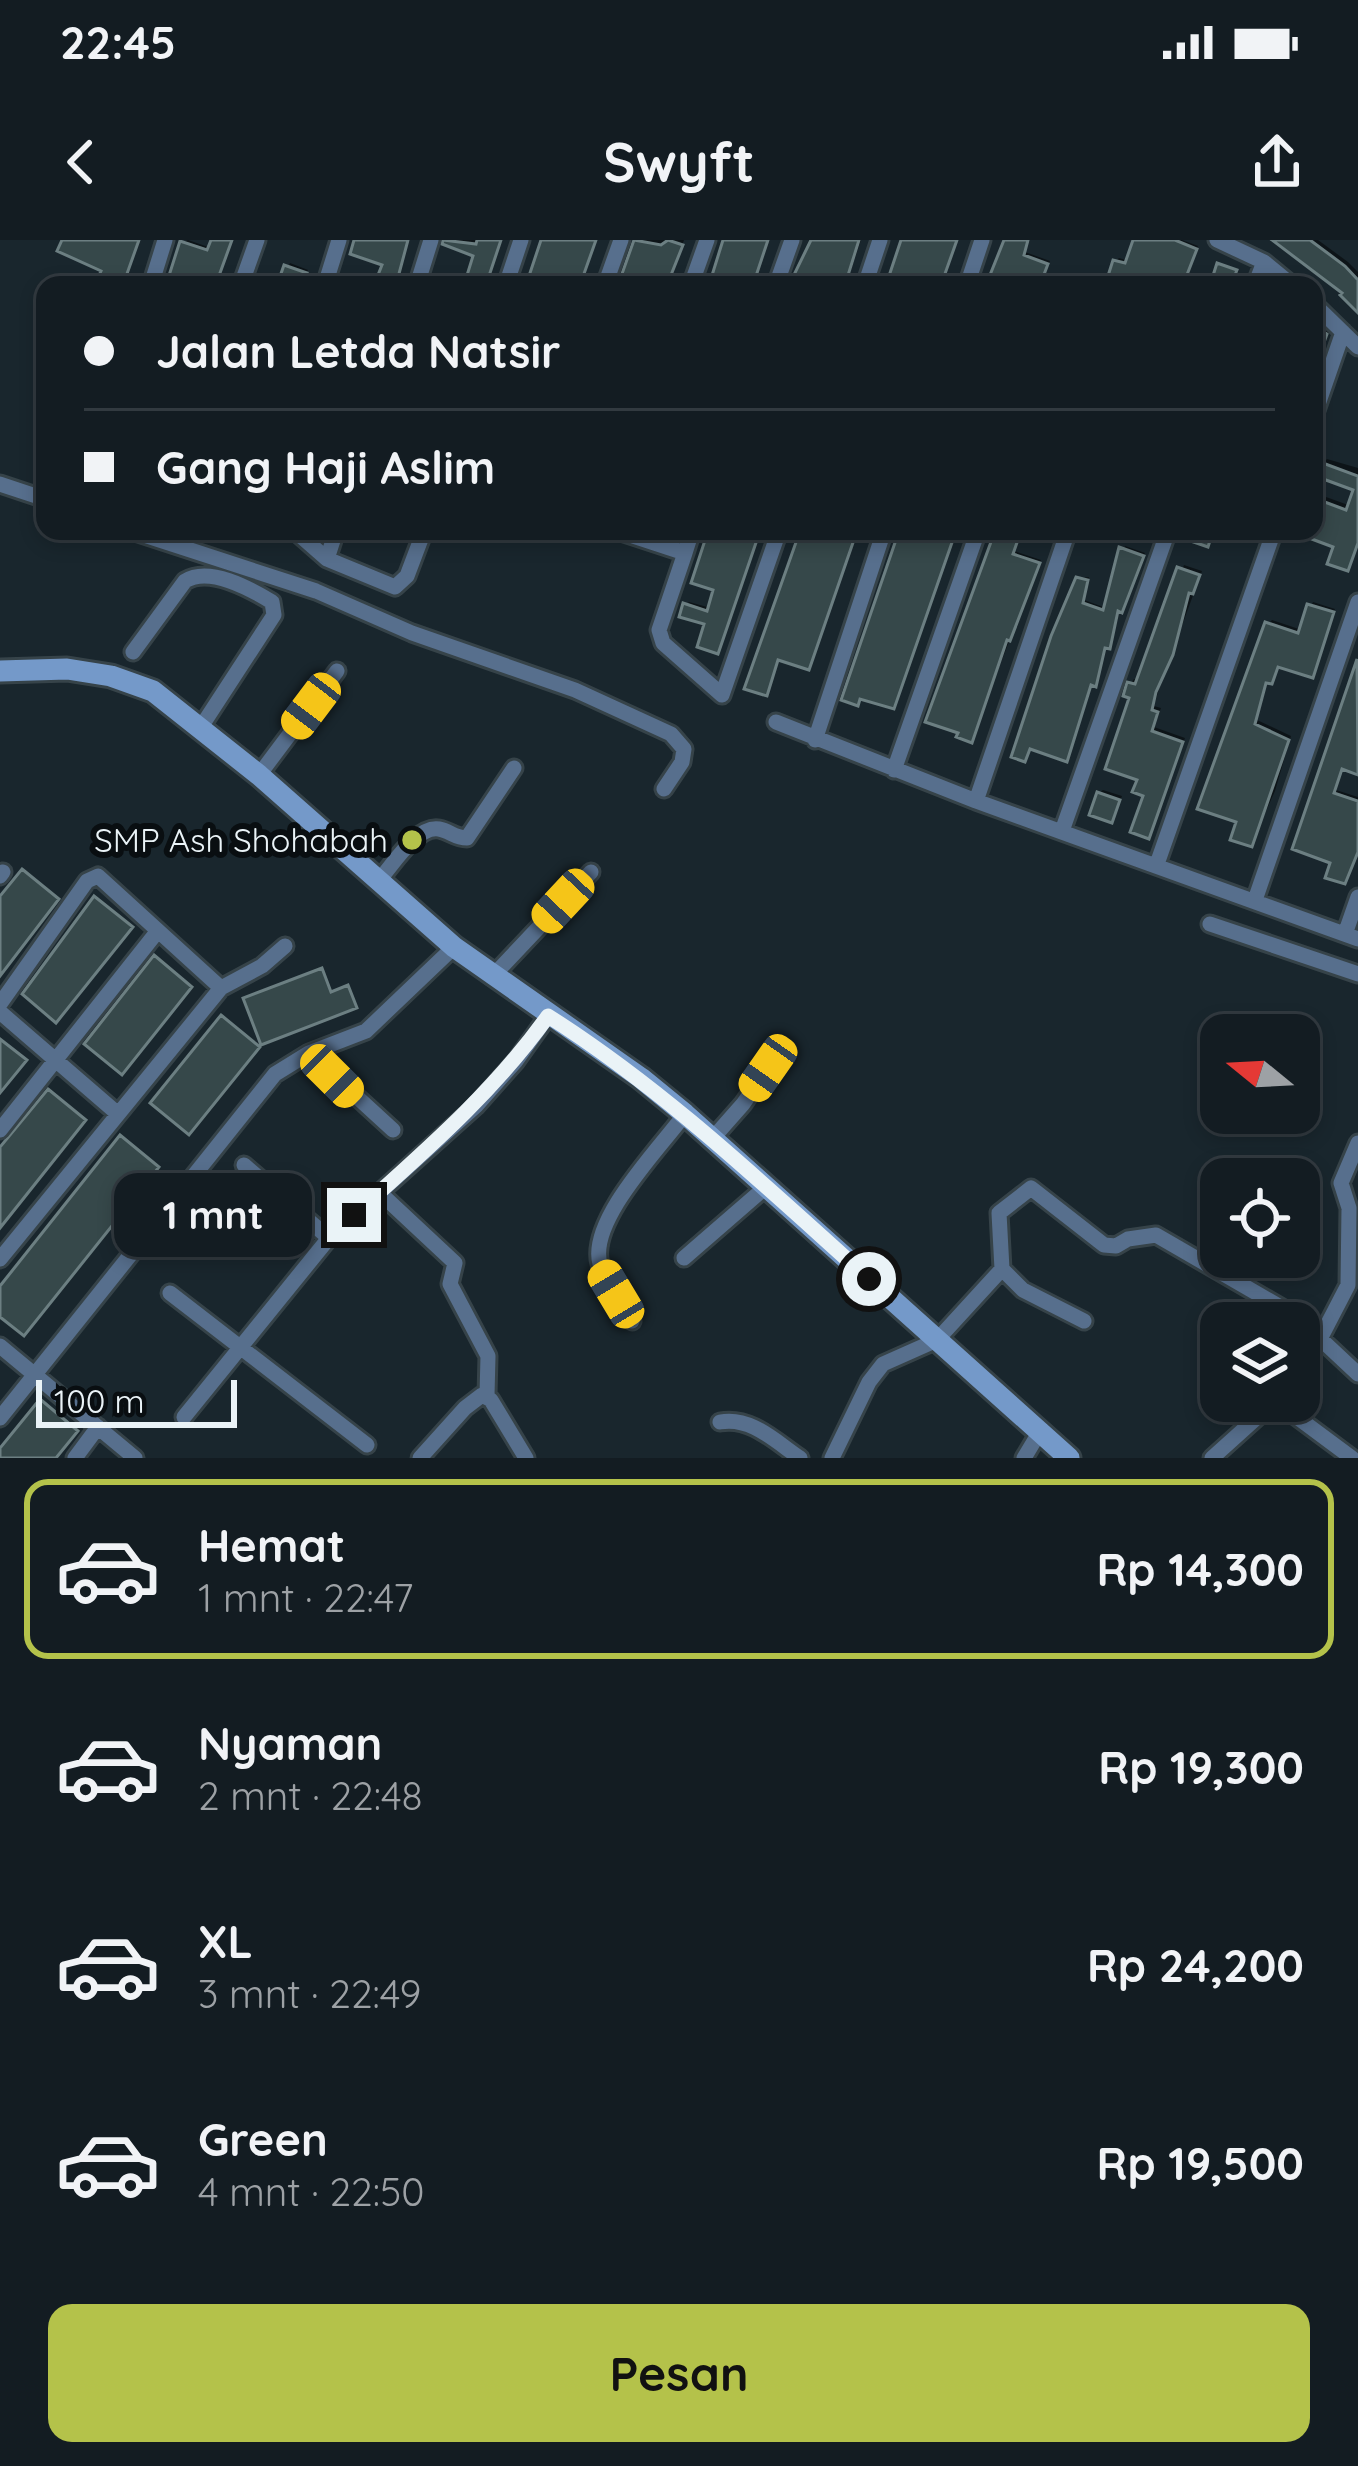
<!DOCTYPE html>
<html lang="id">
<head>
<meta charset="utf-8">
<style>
  body { margin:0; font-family:Quicksand,sans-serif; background:#20292f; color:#f1f3f6; height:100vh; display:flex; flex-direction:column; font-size:45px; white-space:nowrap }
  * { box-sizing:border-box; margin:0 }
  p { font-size:39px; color:#9da1a5 }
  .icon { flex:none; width:66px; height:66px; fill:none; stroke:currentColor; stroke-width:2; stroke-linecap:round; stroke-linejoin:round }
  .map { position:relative; height:1218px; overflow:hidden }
  .side { display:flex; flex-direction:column; background:#131c22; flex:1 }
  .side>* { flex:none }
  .banner { position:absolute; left:36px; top:36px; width:1287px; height:264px; border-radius:24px; box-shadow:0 6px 18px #0003,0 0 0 3px #323a40; display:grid; align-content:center; height:264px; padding:0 48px; background:#131c22 }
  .needle { width:78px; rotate:288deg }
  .controls { position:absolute; left:1200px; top:774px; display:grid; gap:24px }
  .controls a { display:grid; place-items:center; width:120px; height:120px; border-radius:24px; background:#131c22; box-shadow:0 6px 18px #0003,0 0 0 3px #323a40; font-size:60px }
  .scale { position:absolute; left:36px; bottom:30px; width:201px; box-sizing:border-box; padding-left:12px; border:6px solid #eaf3f7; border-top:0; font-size:33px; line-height:42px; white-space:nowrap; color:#eaf3f7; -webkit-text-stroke:9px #090e11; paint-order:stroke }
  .end { position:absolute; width:54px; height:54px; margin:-27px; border:15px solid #eaf3f7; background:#111; box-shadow:0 0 0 6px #111 }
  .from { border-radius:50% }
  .bubble { position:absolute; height:84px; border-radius:24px; background:#131c22; box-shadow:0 6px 18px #0003,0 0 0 3px #323a40; font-size:39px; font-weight:700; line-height:84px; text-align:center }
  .car { position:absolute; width:36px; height:72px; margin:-36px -18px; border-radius:15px; box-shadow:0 0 9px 3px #0007; background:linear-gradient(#f5c518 24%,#345 0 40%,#f5c518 0 76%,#345 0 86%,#f5c518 0) }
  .banner b { display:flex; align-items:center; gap:42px; height:114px; font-size:45px }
  .banner b+b { border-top:3px solid #323a40 }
  .banner i { width:30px; height:30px; background:#f1f3f6 }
  ul { padding:21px 0 0; list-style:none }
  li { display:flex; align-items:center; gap:36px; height:180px; margin:0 24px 18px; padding:0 24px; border:6px solid transparent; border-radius:24px }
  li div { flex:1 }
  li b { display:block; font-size:45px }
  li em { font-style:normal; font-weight:700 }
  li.active { border-color:#b4c24a }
  li>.icon { width:108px; height:108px; stroke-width:1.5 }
  .action { display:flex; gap:24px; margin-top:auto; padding:24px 48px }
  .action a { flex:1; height:138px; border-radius:24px; background:#b4c24a; color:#111; font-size:48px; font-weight:700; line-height:138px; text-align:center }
  .status { display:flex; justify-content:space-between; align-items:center; height:84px; padding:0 60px; background:#131c22; direction:ltr }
  .status svg { height:33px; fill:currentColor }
  header { display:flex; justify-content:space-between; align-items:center; height:156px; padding:0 48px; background:#131c22; font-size:54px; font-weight:700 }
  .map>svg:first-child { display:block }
</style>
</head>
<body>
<div class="status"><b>22:45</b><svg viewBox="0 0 49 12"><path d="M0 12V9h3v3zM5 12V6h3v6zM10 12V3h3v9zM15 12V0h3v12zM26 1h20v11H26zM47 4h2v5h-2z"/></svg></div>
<header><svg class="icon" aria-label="back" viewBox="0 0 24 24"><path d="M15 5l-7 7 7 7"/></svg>Swyft<svg class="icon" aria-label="share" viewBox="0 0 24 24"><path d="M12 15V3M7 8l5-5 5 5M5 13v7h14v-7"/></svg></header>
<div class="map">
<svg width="1358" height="1218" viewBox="0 0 1358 1218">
  <rect width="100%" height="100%" fill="#19262d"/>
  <path fill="#0007" d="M188 0 211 8 214 0H232L217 45H178L182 2Z
    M449 0H502L486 45H467L477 14Z
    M544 0H595L579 45H529Z
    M637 0H684L668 45H622Z
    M814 0H861L846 45H795Z
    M1006 0H1029L1025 12 1050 21 1040 45 1008 37 1005 45H989Z
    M1136 0H1182L1198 6 1184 41 1194 45H1132L1116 21 1119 18 1129 21Z
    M1277 0H1318L1348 22 1358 32V69L1347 53Z
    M290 23 308 30 304 41 297 45H258L263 34 282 40Z
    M1314 78 1331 88 1314 127Z
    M1327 219 1358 228V307L1348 328 1336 305 1299 291H1314L1315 253 1351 266 1356 248 1323 223Z
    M710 291H761L717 410 708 382 686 365 689 362 711 368 717 348Z
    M802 291H858L811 423 808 426 779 417 766 453Z
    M997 291H1021L1014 311 1041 320 971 499Z
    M1125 306 1145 313 1124 366 1120 369 1112 403 1106 405 1098 440 1092 442 1066 518 1079 338 1089 337 1084 360 1106 368Z
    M1184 325 1202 331 1160 445 1154 466 1161 468 1154 487 1185 498 1148 595 1147 554 1140 538 1130 444 1134 439 1139 441Z
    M1313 362 1335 369 1316 431 1312 434 1279 424 1275 437 1268 440 1257 480 1291 496 1275 551 1251 604 1234 598 1268 384 1272 380 1302 390Z
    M1358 426V531L1343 527 1336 550 1358 557V608L1334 621 1296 608Z
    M1103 550 1122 556 1112 580 1099 553Z"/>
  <path fill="#36484a" stroke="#6c7f82" stroke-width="3" d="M62 0H139L123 45H95L101 31 57 11Z
    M211 0H232L216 44 193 36 190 45H166L180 1 207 10Z
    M354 0H408L396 45H374L382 25 350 14Z
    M443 0 476 4 477 0H501L486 45H464L473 16 442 4Z
    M541 0H596L580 45 546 38 544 45H526Z
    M634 0 661 5 668 0 683 5 667 45H618Z
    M723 0H768L753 45H709Z
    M811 0H859L845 45H789Z
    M901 0H957L941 45H886Z
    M1004 0H1028L1024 15 1048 24 1040 45 1007 40 1005 45H986Z
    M1133 0H1175L1197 9 1183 45H1125L1107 39 1113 20 1125 23Z
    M1272 0H1310L1345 26 1358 40V73L1340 55 1342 53Z
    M1217 23 1237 30 1231 45H1210Z
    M284 25 307 33 303 45H277Z
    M1314 85 1327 94 1315 127H1314Z
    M1320 222 1358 236V303L1348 331 1327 324 1333 307 1293 292 1314 291V258L1346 270 1353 250 1315 236Z
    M708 291H760L718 414 697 407 704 384 679 377 683 363 707 371 713 350 691 343Z
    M800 291H857L809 430 778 420 767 456 744 449Z
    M899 291H956L894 469 860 459 858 466 841 460Z
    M995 291H1021L1013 314 1040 323 1010 401 1007 400 972 503 956 497 958 493 925 482Z
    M1188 291H1213L1208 307 1185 299Z
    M1119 307 1144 316 1122 373 1118 371 1110 409 1105 408 1096 447 1091 445 1067 522 1030 509 1025 522 1011 517 1051 396 1076 337 1088 340 1083 363 1103 370Z
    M1177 327 1200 335 1193 354 1189 353 1173 415 1156 452 1152 470 1158 472 1152 491 1183 502 1149 599 1130 592 1143 556 1132 552 1137 540 1105 529 1129 458 1123 456 1127 442 1135 444Z
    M1307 364 1334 372 1313 438 1278 427 1272 444 1266 443 1255 484 1289 500 1252 607 1230 600 1236 582 1197 569 1265 382 1298 393Z
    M1357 419 1358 535 1342 529 1334 553 1358 561V612L1345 644 1325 638 1330 623 1292 609Z
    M1097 552 1120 560 1112 583 1089 575Z
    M22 629 59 659 0 736V656Z
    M94 656 133 687 56 783 22 754Z
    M154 715 192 747 122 835 84 804Z
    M322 728 331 752 348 745 357 768 261 805 243 758Z
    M221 775 260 807 189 895 150 863Z
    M0 799 27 820 0 853Z
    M48 849 86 880 0 988V907Z
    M120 895 159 927 24 1096 0 1077V1046Z
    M40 1159 78 1191 56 1218H0V1208Z"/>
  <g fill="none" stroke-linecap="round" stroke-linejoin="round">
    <g stroke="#364349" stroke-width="21">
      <path id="minor" d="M1217 0 1264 22 1292 45
        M151 45 165 0
        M241 45 257 0
        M325 45 339 0
        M417 45 431 0
        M506 45 521 0
        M605 45 621 0
        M691 45 707 0
        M776 45 792 0
        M865 45 880 0
        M967 45 982 0
        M1255 45 1264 22
        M1314 64 1358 107
        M1314 176 1343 92
        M0 244 45 259
        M132 291 316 351 412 393 575 450 671 494 684 509 682 522 664 549
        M295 291 327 319 395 347 407 336 424 291
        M618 291 685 313 659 390 663 403 722 455 779 291
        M685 313 692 291
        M327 319 336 291
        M133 412 185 341C209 326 249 348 272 362L274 375 201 487
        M776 482 976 561 1358 699
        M815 500 884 291
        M894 530 978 291
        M259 535 337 431
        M976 561 1068 291
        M1062 591 1168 291
        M1157 624 1274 291
        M0 636 3 632
        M379 640C392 626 417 585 439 589 450 591 455 598 467 598L514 528
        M1255 660 1358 362
        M1210 684 1358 734
        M1345 694 1358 657
        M492 737 591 632
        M0 764 87 641 98 636 221 748
        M0 772 118 874
        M309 813 393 890
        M0 890 157 692
        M713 898 743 864 781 809
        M244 925 329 998
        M379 952 455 1023 450 1044 488 1116 487 1155
        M684 1018 767 946
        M0 1019 221 748 262 726 285 706
        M1002 1029 1023 1050 1084 1081
        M170 1053 367 1205
        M632 1081C622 1063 606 1044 600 1024 588 981 659 909 685 874
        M1321 1097 1348 1045 1349 968 1341 943 1358 903
        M0 1106 135 1218
        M184 1177 329 998 476 866 516 821 548 776
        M0 1178 275 834 309 813 366 791 454 707
        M720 1182C751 1176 776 1202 800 1218
        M75 1218 98 1187
        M420 1218 465 1168 482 1155 491 1160 526 1218
        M832 1218 869 1142 883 1124 937 1100 1002 1029 999 973 1031 948 1104 1005 1116 1006 1128 999 1156 995 1296 1076 1358 1134
        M1024 1218 1039 1193
        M1212 1218 1272 1164 1282 1166 1352 1218"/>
    </g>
    <g stroke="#364349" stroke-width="27">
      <path id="secondary" d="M0 431 67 429 111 436 153 451 259 535 454 707 641 838 685 874 1069 1218"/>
    </g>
    <use href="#minor" stroke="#576f8d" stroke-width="15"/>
    <use href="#secondary" stroke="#7499c9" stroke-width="21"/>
  </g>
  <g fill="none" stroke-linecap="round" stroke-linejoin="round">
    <path stroke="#eaf3f7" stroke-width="15" d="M354 975C424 912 493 853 548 776 666 851 765 946 869 1039"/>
  </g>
  <circle fill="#b4c24a" stroke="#090e11" stroke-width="4.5" cx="412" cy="600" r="12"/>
  <g text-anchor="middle" stroke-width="12" stroke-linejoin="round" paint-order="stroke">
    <g font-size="33" fill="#eaf3f7" stroke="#090e11" text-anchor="end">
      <text x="388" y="612">SMP Ash Shohabah</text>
    </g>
  </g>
</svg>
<div class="controls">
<a><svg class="needle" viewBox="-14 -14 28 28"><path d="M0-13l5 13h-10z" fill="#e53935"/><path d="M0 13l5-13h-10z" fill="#9da1a5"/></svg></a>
<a><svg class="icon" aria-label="locate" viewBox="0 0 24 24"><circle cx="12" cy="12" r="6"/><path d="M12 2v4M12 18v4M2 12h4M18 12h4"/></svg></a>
<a><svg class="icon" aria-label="layers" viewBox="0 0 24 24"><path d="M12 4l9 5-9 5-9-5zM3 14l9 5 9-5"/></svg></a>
</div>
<div class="scale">100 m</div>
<i class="end from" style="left:869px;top:1039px"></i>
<i class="end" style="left:354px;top:975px"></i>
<div class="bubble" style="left:114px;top:933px;width:198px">1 mnt</div>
<i class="car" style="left:311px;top:466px;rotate:217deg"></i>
<i class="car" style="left:563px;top:661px;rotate:223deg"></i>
<i class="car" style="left:768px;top:828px;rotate:215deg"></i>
<i class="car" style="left:332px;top:836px;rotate:135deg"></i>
<i class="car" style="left:616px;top:1054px;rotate:329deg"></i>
<div class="banner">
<b><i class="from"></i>Jalan Letda Natsir</b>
<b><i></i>Gang Haji Aslim</b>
</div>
</div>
<section class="side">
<ul>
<li class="active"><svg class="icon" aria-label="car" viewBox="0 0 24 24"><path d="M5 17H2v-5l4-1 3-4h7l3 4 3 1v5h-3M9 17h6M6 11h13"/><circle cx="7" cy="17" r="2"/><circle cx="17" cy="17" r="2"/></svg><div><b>Hemat</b><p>1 mnt · 22:47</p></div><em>Rp 14,300</em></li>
<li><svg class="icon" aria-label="car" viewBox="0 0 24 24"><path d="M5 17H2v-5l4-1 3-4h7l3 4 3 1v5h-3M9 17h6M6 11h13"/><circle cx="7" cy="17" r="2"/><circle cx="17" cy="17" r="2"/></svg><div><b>Nyaman</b><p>2 mnt · 22:48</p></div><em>Rp 19,300</em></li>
<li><svg class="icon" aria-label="car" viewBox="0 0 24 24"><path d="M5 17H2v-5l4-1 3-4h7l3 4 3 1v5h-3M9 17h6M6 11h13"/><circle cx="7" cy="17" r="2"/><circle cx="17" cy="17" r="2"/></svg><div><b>XL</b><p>3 mnt · 22:49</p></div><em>Rp 24,200</em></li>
<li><svg class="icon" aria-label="car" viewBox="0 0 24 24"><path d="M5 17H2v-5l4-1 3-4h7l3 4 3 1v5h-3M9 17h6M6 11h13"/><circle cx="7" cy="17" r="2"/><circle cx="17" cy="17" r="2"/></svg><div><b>Green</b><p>4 mnt · 22:50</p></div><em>Rp 19,500</em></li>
</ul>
<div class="action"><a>Pesan</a></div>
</section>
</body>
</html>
